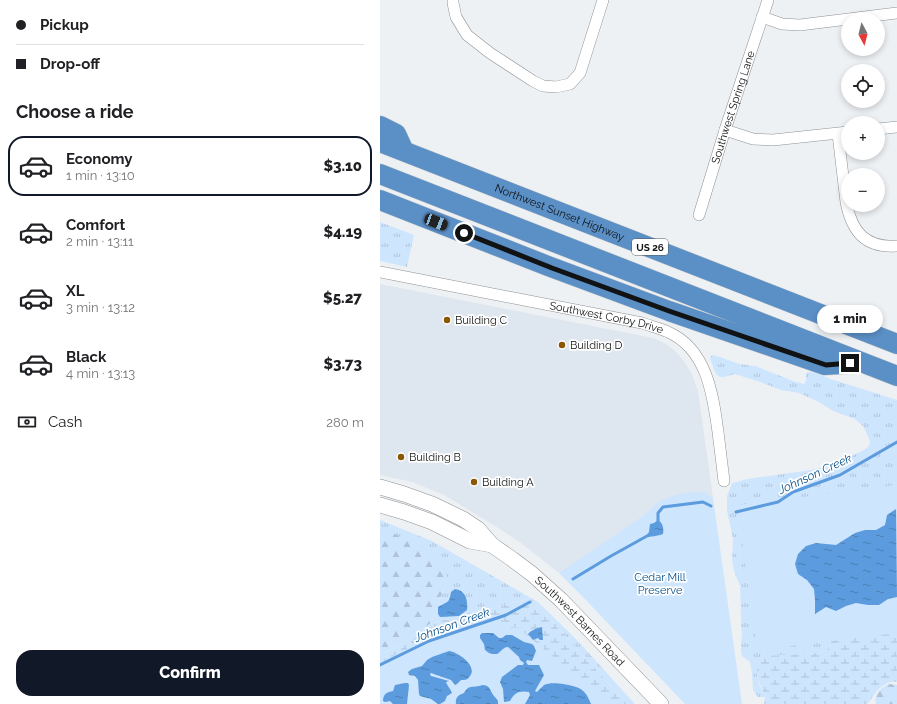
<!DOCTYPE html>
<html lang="en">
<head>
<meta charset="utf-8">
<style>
  body { margin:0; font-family:Raleway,sans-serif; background:#f6f6f6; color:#202124; height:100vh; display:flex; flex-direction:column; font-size:15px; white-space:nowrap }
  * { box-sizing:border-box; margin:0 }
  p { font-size:13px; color:#757577 }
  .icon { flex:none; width:22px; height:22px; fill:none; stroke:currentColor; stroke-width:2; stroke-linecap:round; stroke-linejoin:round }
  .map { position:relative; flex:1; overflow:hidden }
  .details { display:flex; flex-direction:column; background:#fff; width:380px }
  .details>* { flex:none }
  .hud { display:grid; align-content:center; height:88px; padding:0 16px; background:#fff }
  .needle { width:26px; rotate:173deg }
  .fabs { position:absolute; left:461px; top:12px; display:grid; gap:8px }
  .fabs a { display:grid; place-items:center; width:44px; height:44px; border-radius:50%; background:#fff; box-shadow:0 2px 6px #0003; font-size:20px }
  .end { position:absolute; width:18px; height:18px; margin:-9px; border:5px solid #111213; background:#fff; box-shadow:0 0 0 2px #fff }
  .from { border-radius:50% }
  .bubble { position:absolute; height:28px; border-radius:14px; background:#fff; box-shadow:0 2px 6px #0003; font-size:13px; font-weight:800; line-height:28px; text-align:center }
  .car { position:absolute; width:12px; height:24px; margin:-12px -6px; border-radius:5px; box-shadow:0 0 3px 1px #0007; background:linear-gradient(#222 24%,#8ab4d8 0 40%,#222 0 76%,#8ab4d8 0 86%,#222 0) }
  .hud b { display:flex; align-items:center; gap:14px; height:38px; font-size:15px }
  .hud b+b { border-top:1px solid #e0e0e0 }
  .hud i { width:10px; height:10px; background:#202124 }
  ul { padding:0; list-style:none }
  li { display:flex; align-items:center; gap:12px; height:60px; margin:0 8px 6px; padding:0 8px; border:2px solid transparent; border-radius:16px }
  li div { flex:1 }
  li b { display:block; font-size:15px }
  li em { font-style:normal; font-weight:800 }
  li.on { border-color:#111827 }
  li>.icon { width:36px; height:36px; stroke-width:1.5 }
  h2 { padding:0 16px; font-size:18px; line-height:48px }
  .pay { display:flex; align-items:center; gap:10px; height:44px; padding:0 16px; font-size:15px }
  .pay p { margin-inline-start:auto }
  .primary-button { display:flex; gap:8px; margin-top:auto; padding:8px 16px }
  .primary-button a { flex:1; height:46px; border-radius:16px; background:#111827; color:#fff; font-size:16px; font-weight:800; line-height:46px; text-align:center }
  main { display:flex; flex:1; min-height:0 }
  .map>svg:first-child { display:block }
</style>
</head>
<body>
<main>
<section class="details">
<div class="hud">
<b><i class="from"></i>Pickup</b>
<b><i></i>Drop-off</b>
</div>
<h2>Choose a ride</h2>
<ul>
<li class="on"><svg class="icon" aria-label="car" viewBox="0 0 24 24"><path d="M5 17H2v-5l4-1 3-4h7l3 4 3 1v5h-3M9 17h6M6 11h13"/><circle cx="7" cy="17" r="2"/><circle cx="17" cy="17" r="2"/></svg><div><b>Economy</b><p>1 min · 13:10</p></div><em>$3.10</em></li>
<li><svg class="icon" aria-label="car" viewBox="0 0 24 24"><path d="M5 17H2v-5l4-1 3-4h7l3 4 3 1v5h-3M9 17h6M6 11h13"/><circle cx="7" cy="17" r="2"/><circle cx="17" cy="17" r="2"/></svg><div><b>Comfort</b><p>2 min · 13:11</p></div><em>$4.19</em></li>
<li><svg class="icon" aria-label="car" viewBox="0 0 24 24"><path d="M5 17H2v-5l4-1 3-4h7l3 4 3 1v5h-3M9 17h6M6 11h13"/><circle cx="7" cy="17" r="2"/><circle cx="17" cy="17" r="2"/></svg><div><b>XL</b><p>3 min · 13:12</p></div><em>$5.27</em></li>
<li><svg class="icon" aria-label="car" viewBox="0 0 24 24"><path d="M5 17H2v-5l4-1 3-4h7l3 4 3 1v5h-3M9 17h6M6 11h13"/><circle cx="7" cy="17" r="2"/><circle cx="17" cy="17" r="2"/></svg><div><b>Black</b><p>4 min · 13:13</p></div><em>$3.73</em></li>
</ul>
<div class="pay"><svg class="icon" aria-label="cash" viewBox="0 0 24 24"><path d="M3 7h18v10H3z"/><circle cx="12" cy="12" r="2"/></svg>Cash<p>280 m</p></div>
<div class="primary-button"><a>Confirm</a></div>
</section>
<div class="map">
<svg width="517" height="704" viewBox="0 0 517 704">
  <defs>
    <pattern id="grass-tufts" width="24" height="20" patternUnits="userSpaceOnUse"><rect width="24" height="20" fill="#cee5fe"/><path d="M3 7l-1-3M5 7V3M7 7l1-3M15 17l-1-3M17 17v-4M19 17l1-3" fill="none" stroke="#b0c3d9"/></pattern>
    <pattern id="forest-firs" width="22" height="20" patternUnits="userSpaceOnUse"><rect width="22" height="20" fill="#cee5fe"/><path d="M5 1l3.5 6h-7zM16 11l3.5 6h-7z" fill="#b0c3d9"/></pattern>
    <pattern id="wetland-marsh" width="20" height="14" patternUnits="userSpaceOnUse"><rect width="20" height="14" fill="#cee5fe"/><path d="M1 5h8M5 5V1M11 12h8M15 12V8" fill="none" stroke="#b0c3d9"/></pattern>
    <pattern id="water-ripples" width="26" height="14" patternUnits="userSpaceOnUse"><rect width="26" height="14" fill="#5c9cde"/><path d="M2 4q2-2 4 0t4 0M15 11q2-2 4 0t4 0" fill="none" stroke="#4b7eb3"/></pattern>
  </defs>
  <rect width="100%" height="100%" fill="#eef1f4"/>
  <path fill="#dee6ef" d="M0 284 273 338 284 343 294 350 303 360 311 372 318 391 333 498 179 573 141 543 120 529 64 495 32 482 0 475Z"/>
  <path fill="url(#grass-tufts)" d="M0 222 34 235 27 267 0 261Z
    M332 355 340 357 359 364 375 366 413 381 424 384 426 381V373L429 372 437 373 448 378 517 400V492L450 639 451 644 448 649 438 653 394 656 379 661C374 676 379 684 385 697H378L373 690 372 673 370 662 362 656 361 653V643L362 634 361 626V615L360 586 354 571 352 560 353 539 347 511V496L352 483 356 482 367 479 431 470 454 464 482 451 488 447 490 443 488 436 483 426 475 419 453 411 437 401 419 393 401 390 380 382 355 374 344 377H340L337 375 335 372 330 358Z
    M0 520 52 541 158 602 197 640 255 704H247L151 598 79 617 51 623 64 588 69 581 41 547 0 527Z"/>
  <path fill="url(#forest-firs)" d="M0 527 41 546 60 564 69 581 64 588 51 623 26 642 0 655Z
    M509 684 517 685V704H496C493 694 501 688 509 684Z"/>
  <path fill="url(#wetland-marsh)" d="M517 597V682C508 680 500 687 495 693 492 697 491 701 487 704H384L385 697 377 677V666L379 661 383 658 388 656 438 653 448 649 451 644 450 639Z
    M151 598 247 704H0V655L26 642 51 623 79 617Z"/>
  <path fill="#cee5fe" d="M517 485V633L377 650 357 505Z
    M324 492 333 498 362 704H305L201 595 179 573 263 516 281 500 303 493Z
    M110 616 126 629 137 627 231 704H0V663L32 646Z"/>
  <path fill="url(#water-ripples)" d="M516 509 517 597 508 599 499 605H488L476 603 466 606 456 611 446 607 435 614V600L434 589 427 580 418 574 415 564 418 554 426 546 436 543 456 545 475 533 485 530H496L505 525 507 515Z
    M278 520C283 523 284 529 283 534 278 536 270 537 265 537L269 532 270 524 274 523Z
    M75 589C86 590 88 601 87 610L79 616 60 617 58 614V607C68 601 69 604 71 592Z
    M162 627 163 640H160L158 638 153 640 148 634C150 631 157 628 162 627Z
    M102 633H113L119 638H122L126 635H132L144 642 152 644 154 646 156 651 152 661 147 660 146 662 148 665H159L164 675 155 691 157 692C159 690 162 687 164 685 172 681 195 685 202 690 207 694 209 699 211 704H145L150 695 149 692C139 690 134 693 130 701L124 702 123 689 120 682 122 677 138 665H143L144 663 140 660 139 657 128 647C123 647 121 652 117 654H112L109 653 105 650 104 644 100 638V635Z
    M69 651C78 652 98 666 90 676 88 680 85 680 81 680L77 684 75 685 71 680 51 673 50 674 51 676 69 681 66 682C67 686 71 689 72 693L67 696 65 701 60 704H58L51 699 40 696 39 694 38 680 35 676 29 675 28 672 32 669 42 666 47 660 52 657Z
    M25 683H28L29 685 27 704H13L10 701 5 702 3 701C3 694 7 692 13 691L15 685Z
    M102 685C111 685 109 690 114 696 115 697 117 699 118 701V704H76C75 698 78 695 84 693 90 683 93 689 102 685Z"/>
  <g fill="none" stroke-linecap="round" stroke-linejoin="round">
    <path stroke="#5c9cde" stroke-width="3" d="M356 512 398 502 413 492 460 475 517 442
      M278 524V513L283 507 323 502 331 506
      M193 579 231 556 267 536
      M0 665 49 641 126 615 150 602"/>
    <g stroke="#8f9194" stroke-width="12">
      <g id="street">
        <path d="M73 0V3L76 17 87 35 110 53 153 81 163 86 176 87 190 84 200 73 223 0"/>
        <path d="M382 17 402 24 420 25 517 13"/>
        <path d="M498 129 517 127"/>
        <path d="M345 130 373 139 393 140 468 132"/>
        <path d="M458 134 466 202C472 232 485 248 517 246"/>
        <path id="s1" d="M319 215 345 130 388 0"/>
        <path id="s2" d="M0 272 262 323C270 326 280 328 288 332 327 349 333 395 338 432 340 448 342 464 344 481"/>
      </g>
    </g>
    <g stroke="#8f9194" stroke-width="16">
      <g id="secondary">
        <path id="s3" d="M0 487 24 494 52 504 83 519 98 529 112 545 132 559 152 574 181 600 281 704"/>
        <path d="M0 505 24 512 52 522 90 541 112 545"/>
      </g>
    </g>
    <g stroke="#cbcbcb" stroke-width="21">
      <g id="highway">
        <path d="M0 126 16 134 22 147"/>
        <path id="s4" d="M0 142 517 344"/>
        <path d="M0 174 517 376"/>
        <path d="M0 200 168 266 289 311 445 365 477 363"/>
      </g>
    </g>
    <use href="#street" stroke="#fff" stroke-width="11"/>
    <use href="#secondary" stroke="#fff" stroke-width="15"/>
    <use href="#highway" stroke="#5b90c7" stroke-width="20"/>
  </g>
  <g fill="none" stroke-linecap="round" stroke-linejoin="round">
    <path stroke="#111213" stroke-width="5" d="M84 233 172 268 289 311 446 365 470 363"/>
  </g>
  <g fill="#8a5702" stroke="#fff" stroke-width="1.5">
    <circle cx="67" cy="320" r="4"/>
    <circle cx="182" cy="345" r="4"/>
    <circle cx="21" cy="457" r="4"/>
    <circle cx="94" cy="482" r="4"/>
  </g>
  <g text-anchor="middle" stroke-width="3.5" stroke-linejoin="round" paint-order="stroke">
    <rect fill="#fff" stroke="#58595a" stroke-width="1" x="252" y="239" width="36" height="16" rx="3"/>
    <g font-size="10" font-weight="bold" fill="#111213">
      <text x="270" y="251">US 26</text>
    </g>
    <g font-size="11" fill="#111213" stroke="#fff">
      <text dy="4" stroke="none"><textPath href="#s1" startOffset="113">Southwest Spring Lane</textPath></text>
      <text dy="4" stroke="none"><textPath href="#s4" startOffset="193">Northwest Sunset Highway</textPath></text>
      <text dy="4" stroke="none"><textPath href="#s2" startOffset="231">Southwest Corby Drive</textPath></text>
      <text dy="4" stroke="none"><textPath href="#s3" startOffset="245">Southwest Barnes Road</textPath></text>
    </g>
    <g font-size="11" fill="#111213" stroke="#fff" text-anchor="start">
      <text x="75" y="324">Building C</text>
      <text x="190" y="349">Building D</text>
      <text x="29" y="461">Building B</text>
      <text x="102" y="486">Building A</text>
    </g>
    <g font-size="11" fill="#06508c" stroke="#fff">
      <text x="280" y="581">Cedar Mill<tspan x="280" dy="13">Preserve</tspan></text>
    </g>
    <g font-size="12" font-style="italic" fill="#07518d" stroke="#fff">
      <text transform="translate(435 474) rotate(-25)" y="4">Johnson Creek</text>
      <text transform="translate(72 625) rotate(-20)" y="4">Johnson Creek</text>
    </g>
  </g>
</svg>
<div class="fabs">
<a><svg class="needle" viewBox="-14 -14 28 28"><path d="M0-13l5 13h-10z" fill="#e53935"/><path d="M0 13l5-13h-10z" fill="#757577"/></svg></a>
<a><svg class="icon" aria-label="locate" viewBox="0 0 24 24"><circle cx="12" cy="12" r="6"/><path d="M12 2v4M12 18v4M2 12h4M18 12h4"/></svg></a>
<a>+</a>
<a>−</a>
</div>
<i class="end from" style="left:84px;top:233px"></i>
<i class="end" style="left:470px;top:363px"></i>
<div class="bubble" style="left:437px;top:305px;width:66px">1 min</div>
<i class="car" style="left:56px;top:222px;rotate:111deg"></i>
</div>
</main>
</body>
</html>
